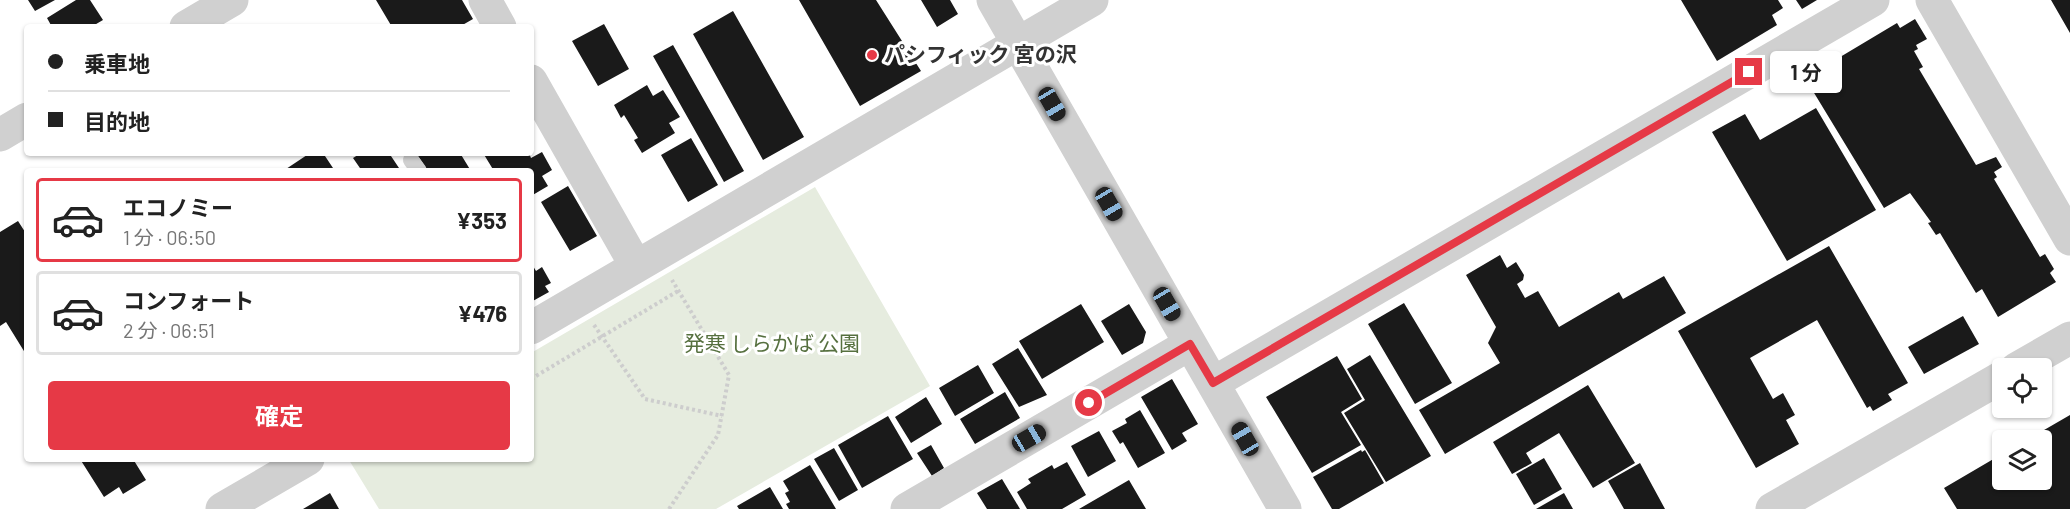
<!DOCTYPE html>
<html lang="ja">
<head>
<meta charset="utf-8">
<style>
  body { margin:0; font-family:Barlow,"Noto Sans JP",sans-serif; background:#f2f2f2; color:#222; height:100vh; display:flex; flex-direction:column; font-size:22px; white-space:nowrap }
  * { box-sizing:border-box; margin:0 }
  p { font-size:20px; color:#767676 }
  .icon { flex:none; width:33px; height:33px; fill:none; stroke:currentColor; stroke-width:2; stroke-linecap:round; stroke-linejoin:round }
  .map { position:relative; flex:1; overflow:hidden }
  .sheet { position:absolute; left:24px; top:168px; width:510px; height:294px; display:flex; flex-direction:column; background:#fff; border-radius:6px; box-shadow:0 2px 4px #0004 }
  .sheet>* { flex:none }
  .guide { position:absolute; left:24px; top:24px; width:510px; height:132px; border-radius:6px; box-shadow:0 2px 4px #0004; display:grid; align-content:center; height:132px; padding:0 24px; background:#fff }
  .buttons { position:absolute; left:1992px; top:358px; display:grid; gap:12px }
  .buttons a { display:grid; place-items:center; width:60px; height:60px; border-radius:6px; background:#fff; box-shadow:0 2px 4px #0004; font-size:30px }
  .end { position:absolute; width:27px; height:27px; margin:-14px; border:8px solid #e63946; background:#fff; box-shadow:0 0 0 3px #fff }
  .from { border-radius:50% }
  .bubble { position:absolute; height:42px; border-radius:6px; background:#fff; box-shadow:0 2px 4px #0004; font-size:20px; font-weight:700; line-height:42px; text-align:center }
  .car { position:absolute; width:18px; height:36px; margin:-18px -9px; border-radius:8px; box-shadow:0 0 4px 2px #0007; background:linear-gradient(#222 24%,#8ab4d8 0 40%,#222 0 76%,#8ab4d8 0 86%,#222 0) }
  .guide b { display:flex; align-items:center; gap:21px; height:57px; font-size:22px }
  .guide b+b { border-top:2px solid #e0e0e0 }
  .guide i { width:15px; height:15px; background:#222 }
  ul { padding:10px 0 0; list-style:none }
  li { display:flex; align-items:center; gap:18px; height:84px; margin:0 12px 9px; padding:0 12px; border:3px solid #e0e0e0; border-radius:6px }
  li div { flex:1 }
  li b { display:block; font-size:22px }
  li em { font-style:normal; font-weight:700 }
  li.current { border-color:#e63946 }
  li>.icon { width:54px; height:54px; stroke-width:1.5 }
  .primary-button { display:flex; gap:12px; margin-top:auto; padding:12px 24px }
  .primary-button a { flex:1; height:69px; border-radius:6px; background:#e63946; color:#fff; font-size:24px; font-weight:700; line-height:69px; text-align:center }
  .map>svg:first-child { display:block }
</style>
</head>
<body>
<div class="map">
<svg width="2070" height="509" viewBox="0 0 2070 509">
  <rect width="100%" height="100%" fill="#fff"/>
  <path fill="#e6ecdf" d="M815 187 930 386 716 509H379L349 460 531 459V353Z"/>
  <path fill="#1a1a1a" d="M28 0H55L35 11Z
    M76 0H90L103 20 91 27H52L47 18Z
    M376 0H462L473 19 459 27H392Z
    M799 0H876L921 71 860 106Z
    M921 0H950L958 14 937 27Z
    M1681 0H1778L1783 8 1772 15 1777 25 1717 61Z
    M1796 0H1817L1802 9Z
    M2051 0H2070V33Z
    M733 11 804 137 763 160 693 34Z
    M1915 19 1927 39 1916 45 1918 49 1914 51 1923 67 1919 69 1976 165 1996 157 2002 167 1994 172 1997 177 1994 179 2040 257 2045 254 2054 269 2050 273 2056 282 1998 317 1982 289 1976 293 1940 233 1936 235 1928 223 1931 222 1910 193 1884 208 1805 78 1897 23 1900 28Z
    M604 24 629 69 598 86 572 41Z
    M673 45 744 171 724 182 653 56Z
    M647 85 653 96 663 90 680 117 669 123 675 133 642 153 634 140 638 138 624 115 621 118 614 105Z
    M1816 108 1876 210 1787 261 1712 132 1745 114 1760 140Z
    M691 138 718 185 688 202 661 155Z
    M542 152 552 170 542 176 548 186 531 196V171H494L483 153H529L531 158Z
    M310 153H323L335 171H283Z
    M361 153H389L401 171H362L353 158Z
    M416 153H460L471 171H428Z
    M568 186 597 236 570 251 541 202Z
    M18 221 27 235V356L6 322 0 326V232Z
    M1829 246 1908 383 1888 394 1892 400 1873 411 1870 406 1867 408 1817 320 1750 358 1773 399 1783 393 1795 415 1786 420 1799 444 1756 468 1678 331Z
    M1500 255 1507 268 1516 262 1524 275 1523 280 1517 284 1525 298 1538 291 1559 327 1619 292 1623 299 1664 276 1686 313 1445 454 1419 410 1500 363 1488 343 1496 327 1466 275Z
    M533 266 536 271 542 267 551 283 545 286 549 292 531 302Z
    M1404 303 1452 383 1415 404 1368 324Z
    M1081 304 1104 342 1042 379 1019 341Z
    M1129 304 1146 332 1143 343 1122 355 1101 321Z
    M1963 316 1979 344 1924 374 1908 347Z
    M1018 348 1047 395 1019 407 992 364Z
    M1370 355 1431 456 1386 482 1344 413 1365 400 1347 369Z
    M1337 356 1362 399 1341 412 1361 445 1312 473 1266 397Z
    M978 365 994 393 955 416 939 388Z
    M1172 379 1198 424 1182 433 1187 441 1172 450 1141 397Z
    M1588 385 1635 463 1593 488 1559 433 1526 453 1532 463 1512 474 1493 442Z
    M1005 392 1020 418 975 444 960 419Z
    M926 397 942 424 911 443 895 417Z
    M1140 410 1165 453 1138 468 1123 442 1120 444 1112 431 1127 423 1125 419Z
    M2070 415V509H1957L1944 488 2002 454V480H2042V441H2025Z
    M888 416 913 459 862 488 838 445Z
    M1099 431 1116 461 1088 477 1071 446Z
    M931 445 944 468 932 476 917 453Z
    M834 448 858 490 839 501 814 459Z
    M1361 450 1362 452 1365 450 1384 483 1339 509H1332L1313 477Z
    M1544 458 1562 489 1534 505 1516 474Z
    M80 459H133L146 480 123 494 119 487 104 497Z
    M1067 462 1086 495 1062 509H1027L1017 492 1031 483 1028 479 1052 465 1054 469Z
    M1640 463 1665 509H1624L1608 481Z
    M810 465 836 509H789L786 504 790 502 785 493 789 491 783 481Z
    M1002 479 1020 509H987L977 493Z
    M1129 480 1146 509H1079Z
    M770 487 783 509H739L737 506Z
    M330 493 339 509H303Z
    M1564 493 1573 509H1536Z"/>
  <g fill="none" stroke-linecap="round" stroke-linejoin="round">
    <path stroke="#cdcdcd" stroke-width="4" stroke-dasharray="3 3" stroke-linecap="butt" d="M594 325 645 399 722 416
      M531 379 678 291
      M669 509 718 435 729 375 672 280"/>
    <path stroke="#d0d0d0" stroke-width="16" d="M411 160 419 171"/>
    <path stroke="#d0d0d0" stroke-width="33" d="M485 0 500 27
      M993 0 1285 509
      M1932 0 2070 239
      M531 81 636 266
      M531 328 1092 0
      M2016 369 2070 338
      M1213 383 1873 0
      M222 509 308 459
      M907 509 1190 344
      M1772 509 2002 377"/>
    <path stroke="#d0d0d0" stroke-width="33" d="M186 27 232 0
      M0 135 27 119"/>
  </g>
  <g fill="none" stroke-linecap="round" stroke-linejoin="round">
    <path stroke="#e63946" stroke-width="8" d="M1089 403 1190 344 1213 383 1749 72"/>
  </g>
  <circle fill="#e63946" stroke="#fff" stroke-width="2" cx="872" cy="55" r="6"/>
  <g text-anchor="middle" stroke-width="6" stroke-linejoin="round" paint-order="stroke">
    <g font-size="21" font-weight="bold" fill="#333" stroke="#fff" text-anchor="start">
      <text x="884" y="62">パシフィック 宮の沢</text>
    </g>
    <g font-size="21" fill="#56703f" stroke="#fff">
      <text x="772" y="351">発寒 しらかば 公園</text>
    </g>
  </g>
</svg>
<div class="buttons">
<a><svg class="icon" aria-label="locate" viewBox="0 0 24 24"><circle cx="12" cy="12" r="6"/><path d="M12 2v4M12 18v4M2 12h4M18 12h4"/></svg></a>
<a><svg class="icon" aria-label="layers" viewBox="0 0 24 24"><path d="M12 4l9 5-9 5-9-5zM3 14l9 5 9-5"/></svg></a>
</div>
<i class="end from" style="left:1089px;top:403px"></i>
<i class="end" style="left:1749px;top:72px"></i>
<div class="bubble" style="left:1770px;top:51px;width:72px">1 分</div>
<i class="car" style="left:1052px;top:104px;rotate:150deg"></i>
<i class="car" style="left:1109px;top:204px;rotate:150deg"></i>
<i class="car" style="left:1167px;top:304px;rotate:150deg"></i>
<i class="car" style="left:1029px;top:438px;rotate:60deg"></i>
<i class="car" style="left:1245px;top:439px;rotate:330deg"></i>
<div class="guide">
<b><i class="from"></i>乗車地</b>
<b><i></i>目的地</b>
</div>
<section class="sheet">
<ul>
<li class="current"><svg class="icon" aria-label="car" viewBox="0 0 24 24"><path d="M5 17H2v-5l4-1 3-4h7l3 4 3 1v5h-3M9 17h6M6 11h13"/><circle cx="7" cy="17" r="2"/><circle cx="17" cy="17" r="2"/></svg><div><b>エコノミー</b><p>1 分 · 06:50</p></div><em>¥353</em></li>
<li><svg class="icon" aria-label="car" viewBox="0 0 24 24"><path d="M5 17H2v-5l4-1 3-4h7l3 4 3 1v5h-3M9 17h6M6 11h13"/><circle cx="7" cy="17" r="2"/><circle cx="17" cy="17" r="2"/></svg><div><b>コンフォート</b><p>2 分 · 06:51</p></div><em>¥476</em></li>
</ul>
<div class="primary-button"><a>確定</a></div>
</section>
</div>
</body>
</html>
